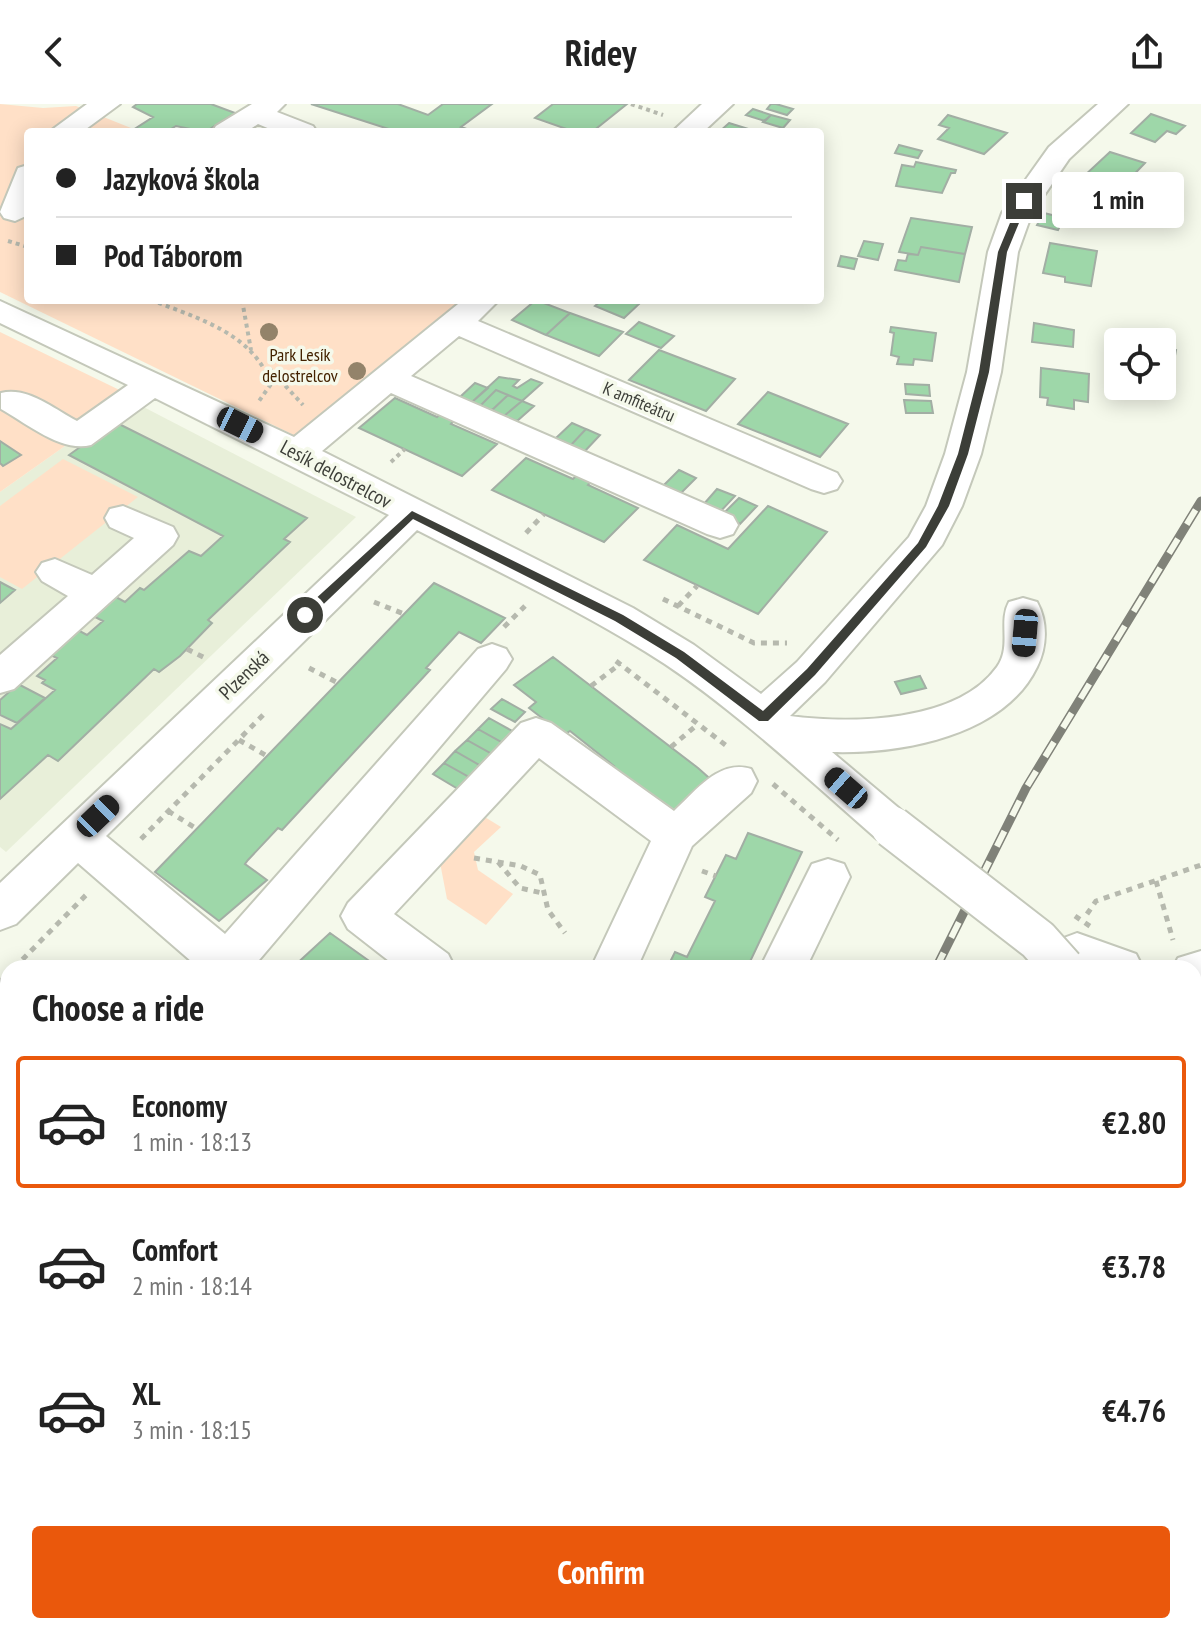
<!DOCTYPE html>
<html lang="en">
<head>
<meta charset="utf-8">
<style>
  body { margin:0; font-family:"PT Sans Narrow",sans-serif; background:#f2f2f2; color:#222; height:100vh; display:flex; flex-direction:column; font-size:30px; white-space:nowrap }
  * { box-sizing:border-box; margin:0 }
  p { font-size:26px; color:#767676 }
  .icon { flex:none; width:44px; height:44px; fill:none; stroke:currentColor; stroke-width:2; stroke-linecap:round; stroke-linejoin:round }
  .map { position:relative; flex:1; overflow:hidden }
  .panel { position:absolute; left:0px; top:856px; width:1202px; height:674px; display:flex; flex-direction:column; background:#fff; border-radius:24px 24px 0 0; box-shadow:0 4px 20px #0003 }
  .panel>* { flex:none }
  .banner { position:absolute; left:24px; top:24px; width:800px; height:176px; border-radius:8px; box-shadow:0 4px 20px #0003; display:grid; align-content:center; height:176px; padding:0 32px; background:#fff }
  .tools { position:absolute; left:1104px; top:224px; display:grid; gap:16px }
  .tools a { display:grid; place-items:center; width:72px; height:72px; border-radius:8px; background:#fff; box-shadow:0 4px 20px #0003; font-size:40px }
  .end { position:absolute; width:36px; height:36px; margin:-18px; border:10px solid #3c3e38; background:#fff; box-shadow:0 0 0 4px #fff }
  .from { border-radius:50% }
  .bubble { position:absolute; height:56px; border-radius:8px; background:#fff; box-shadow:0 4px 20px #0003; font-size:26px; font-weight:700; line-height:56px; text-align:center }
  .car { position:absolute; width:24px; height:48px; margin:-24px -12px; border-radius:10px; box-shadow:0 0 6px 2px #0007; background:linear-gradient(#222 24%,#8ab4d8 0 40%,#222 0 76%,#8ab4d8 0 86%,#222 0) }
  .banner b { display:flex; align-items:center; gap:28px; height:76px; font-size:30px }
  .banner b+b { border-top:2px solid #e0e0e0 }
  .banner i { width:20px; height:20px; background:#222 }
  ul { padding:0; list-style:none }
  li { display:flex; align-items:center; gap:24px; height:132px; margin:0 16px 12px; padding:0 16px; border:4px solid transparent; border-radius:8px }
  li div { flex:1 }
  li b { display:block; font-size:30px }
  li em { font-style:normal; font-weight:700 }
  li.current { border-color:#ea580c }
  li>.icon { width:72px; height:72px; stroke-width:1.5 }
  h2 { padding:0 32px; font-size:36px; line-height:96px }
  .primary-button { display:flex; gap:16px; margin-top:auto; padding:16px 32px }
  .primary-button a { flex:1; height:92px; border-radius:8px; background:#ea580c; color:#fff; font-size:32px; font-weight:700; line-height:92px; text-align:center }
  header { display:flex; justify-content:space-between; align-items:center; height:104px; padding:0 32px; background:#fff; font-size:36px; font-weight:700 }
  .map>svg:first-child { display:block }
</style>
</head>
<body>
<header><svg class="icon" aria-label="back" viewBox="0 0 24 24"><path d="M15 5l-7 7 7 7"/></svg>Ridey<svg class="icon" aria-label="share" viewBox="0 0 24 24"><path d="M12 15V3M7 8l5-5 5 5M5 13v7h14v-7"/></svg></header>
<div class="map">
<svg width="1201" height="1529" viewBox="0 0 1201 1529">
  <rect width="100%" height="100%" fill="#f5f9eb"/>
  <path fill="#e8efd9" d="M130 296 356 413 6 748 0 743V388Z"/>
  <path fill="#ffe0c7" d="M0 0 43 4 76 2 141 28H28V196H484L310 339 0 188Z
    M0 228 138 295 130 296 0 388Z
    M63 355 138 393 22 485 0 473V402Z
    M475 707 501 723 474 748 478 766 513 790 486 821 447 795 437 743Z"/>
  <path fill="#9ed7a9" stroke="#a2aea4" stroke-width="2" d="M137 0H211L235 9 205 28 176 22 166 28H139L133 26 153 13 133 3Z
    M311 0H398L428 11 443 0H492L461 23 475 28H398Z
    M553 0H627L592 28H575L535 14Z
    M771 0H776L793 5 787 11 767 5Z
    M753 5 771 11 765 17 746 11Z
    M1151 10 1185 22 1176 30 1167 27 1155 38 1131 29Z
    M771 11 790 16 783 24 763 18Z
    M948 11 1007 29 984 50 938 35 949 24 939 21Z
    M729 19 758 28H719Z
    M899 41 922 47 918 54 895 49Z
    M1110 48 1145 59 1120 85 1084 72Z
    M916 58 956 66 955 69H951L942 89 896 82 902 61 914 63Z
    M1082 83 1124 93 1109 119 1079 111 1082 106 1069 102Z
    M1044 109 1064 114 1058 126 1037 121Z
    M911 114 972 123 965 150 921 143 918 151 899 148Z
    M864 137 883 140 878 156 858 152Z
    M1050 139 1097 147 1091 182 1065 178V173L1043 169Z
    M921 143 965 150 959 178 895 166 898 156 906 157 908 150 918 151Z
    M841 152 857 155 854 165 838 162Z
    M536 196 570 209 546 231 512 216Z
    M602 196H627L639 200 624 214 595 202Z
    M570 209 623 228 599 252 546 231Z
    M639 218 674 232 661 244 626 230Z
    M1034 219 1074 226 1073 243 1032 238Z
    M891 223 936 229 932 257 914 255 913 261 897 260 899 253 891 251 894 229 890 228Z
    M1162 243 1176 246 1173 263 1162 261Z
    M659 246 735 275 706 307 629 276Z
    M1041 264 1089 270 1088 298 1074 296V305L1047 301 1048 294 1040 293Z
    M499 273 519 276 513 282 517 284 531 275 542 279 522 297 496 286 480 302 472 298Z
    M475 279 488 284 472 298 460 293Z
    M905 280 929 281 930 292 906 290Z
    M496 286 508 291 492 306 480 302Z
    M768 288 848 320 820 353 738 320Z
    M508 291 522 297 504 312 492 306Z
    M395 294 437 313 441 310 455 316 451 320 497 340 462 372 359 324Z
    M904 296 931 297 933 309H906Z
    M522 297 534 302 517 317 504 312Z
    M115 318 307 414 284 435 290 438 208 516 212 519 180 552 159 568 154 565 58 657 48 651 0 695V620L11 625 55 586 42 579 45 576 37 572 57 554 44 548 72 523 87 531 103 517 93 512 114 492 125 498 140 484 144 486 189 447 201 452 223 432 69 351Z
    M572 319 586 325 571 341 556 334Z
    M586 325 600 331 585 347 571 341Z
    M0 337 21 351 3 362 0 359Z
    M526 354 573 375 577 371 591 378 588 381 638 404 604 438 492 386Z
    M679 366 696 374 681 389 664 381Z
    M717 385 735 392 719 409 703 401Z
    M739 394 757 402 740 420 722 411Z
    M768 402 827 428 758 510 644 456 677 421 728 445Z
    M0 478 15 486 0 499Z
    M434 479 505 514 481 539 459 528 426 564 430 566 282 726 278 724 248 756 245 760 267 776 219 817 155 768Z
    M553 553 698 664 716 680 678 711 653 691 646 697 609 667 614 662 570 627 564 631 529 604 536 598 514 581Z
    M920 572 926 584 901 590 895 578Z
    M18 580 45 594 17 619 0 611V596Z
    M502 595 525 608 515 618 491 605Z
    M489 614 514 628 503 639 478 625Z
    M478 625 503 639 492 650 467 636Z
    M467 636 492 650 481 662 455 647Z
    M455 647 481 662 469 673 444 659Z
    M444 659 469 673 458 685 433 670Z
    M748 729 802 748 747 864H667L675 848 687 853 715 797 705 793 726 751 736 755Z
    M330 829 379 864H292Z
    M0 1148 8 1160V1272L0 1264Z
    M1201 1319V1523L1198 1529H1164L1156 1522H1194V1322L1197 1325Z
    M8 1476V1522H81L88 1529H0V1485Z
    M259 1522H294L288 1529H266Z
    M294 1522H366L360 1529H288Z
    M366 1522H402L407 1529H360Z"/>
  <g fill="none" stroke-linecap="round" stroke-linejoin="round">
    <g stroke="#c4c8ba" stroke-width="4">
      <path id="minor" d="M87 0H120L82 28H49Z
        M252 0H285L277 8 313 22 317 28H277L258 20 246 28H212L216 22Z
        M702 0H733L703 28H672Z
        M1098 0H1128L1069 55 1032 109 1018 148 1001 268 981 350 962 402 942 441 825 578 790 612C851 620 957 619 997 563 1012 542 998 518 1009 498L1023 494 1037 498C1048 518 1047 543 1037 563 1004 632 902 650 832 648L907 711 914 723 907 735 892 740 877 735C808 675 741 611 665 560 587 509 500 469 417 426L106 732 225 830 478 545 492 540 506 545 512 555 506 565 254 862 255 864H199L78 759 16 820 0 826V779L389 411 155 294 91 341C62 349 26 319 1 305V289C27 282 54 305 77 317L128 281 0 219V197L294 333 463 196H499L478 217 837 369 842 377 837 385 824 389 811 385 459 232 411 272 733 412 738 421 733 430 720 434 707 430 391 289 322 347 633 504 694 541 761 590 797 558 909 433 926 402 945 350 967 268 988 148 1002 109 1049 43Z
        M28 61V111L15 117 4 114 0 108 18 64Z
        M123 402 173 423 178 432 173 441 14 585 0 589V551L68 492 42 477 36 468 42 459 55 455 92 471 134 434 110 423 105 414 110 405Z
        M536 614 551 619 674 707C696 687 719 655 751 665L757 677 751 689 692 742 637 864H591L651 737 539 654 394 810 448 850 455 864H398L348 825 341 812 348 799 521 619Z
        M828 755 844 760 850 773 806 864H760L812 760Z
        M1077 829 1136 850 1143 864 1061 863 1054 849 1061 835Z
        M1201 847V887L1194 888V864H1173L1178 854Z
        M1194 933 1201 935V1034L1194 1037V982L1200 980 1194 978Z
        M0 1045 8 1048V1100L0 1097Z
        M1201 1073V1121L1194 1123V1075Z
        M1201 1210V1273L1194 1276V1213Z
        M0 1374 8 1378V1440L0 1437Z
        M91 1522H155L158 1529H94Z
        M471 1522H533L530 1529H468Z
        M902 1522H962L960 1529H900Z
        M1030 1522H1090L1088 1529H1028Z"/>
    </g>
    <path stroke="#b6b9ae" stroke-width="4" stroke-dasharray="4 4" stroke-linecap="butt" d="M631 0 663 11
      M8 137 28 143
      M151 196C197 214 253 229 271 280L259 297
      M242 196 251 246
      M269 264 303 301
      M391 358 405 345"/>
    <path stroke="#b6b9ae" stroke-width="5" stroke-dasharray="6 6" stroke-linecap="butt" d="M526 429 544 410
      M663 495 754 539H787
      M374 498 404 510
      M678 502 697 482
      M504 523 525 502
      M187 545 207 555
      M616 557 728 643
      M309 564 338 579
      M591 582 620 560
      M239 636 267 652
      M671 643 698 620
      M773 680 838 736
      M168 707 197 725
      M141 735 266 608
      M474 754 521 762 540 771 548 806 565 829
      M498 758 520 784 542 789
      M702 767 716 772
      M1156 777 1173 836
      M1087 810 1096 797 1201 761
      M14 864 86 791
      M0 878 8 870"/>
    <path stroke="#b6b9ae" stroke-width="6" stroke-dasharray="7 7" stroke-linecap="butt" d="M0 953 8 945
      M0 992 8 998
      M863 1529 866 1522
      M996 1529 998 1522"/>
    <use href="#minor" fill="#fff" fill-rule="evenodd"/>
    <g stroke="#808279" stroke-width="9">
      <path id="rail-far1" d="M936 864 1026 684 1201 397"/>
    </g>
    <g stroke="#808279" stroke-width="10">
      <path id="rail" d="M713 1529 715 1522"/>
    </g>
    <use href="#rail-far1" stroke="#f5f9eb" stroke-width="6" stroke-dasharray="17" stroke-linecap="butt"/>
    <use href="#rail" stroke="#f5f9eb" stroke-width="7" stroke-dasharray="22" stroke-linecap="butt"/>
    <g stroke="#c4c8ba" stroke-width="45" stroke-linecap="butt">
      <path id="minor-bridge" d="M892 723 1038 836 1063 864"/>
    </g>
    <path stroke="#b6b9ae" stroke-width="5" stroke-dasharray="6 6" stroke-linecap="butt" d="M1075 812 1094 825"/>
    <use href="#minor-bridge" stroke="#fff" stroke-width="41"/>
  </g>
  <g fill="#93836a">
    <circle cx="269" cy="228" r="9"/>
    <circle cx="357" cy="267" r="9"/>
  </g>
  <path fill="#3c3e38" d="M1024 94 1028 97 1007 148 989 268 968 350 949 402 926 443 815 571 768 617H759L676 554 615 517 413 415 309 514H301V508L412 407 623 511 684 548 763 607 807 565 918 439 938 402 958 350 979 268 998 148 1019 97Z"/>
  <g text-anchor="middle" stroke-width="7" stroke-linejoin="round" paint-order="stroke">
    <g font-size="18" fill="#432200" stroke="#f5f9eb">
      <text x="300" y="257">Park Lesík<tspan x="300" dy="21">delostrelcov</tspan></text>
    </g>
    <g font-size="18" fill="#3c3e38" stroke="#f5f9eb">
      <text transform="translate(639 298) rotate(23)" y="6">K amfiteátru</text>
    </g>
    <g font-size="20" fill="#3c3e38" stroke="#f5f9eb">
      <text transform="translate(336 370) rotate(28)" y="7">Lesík delostrelcov</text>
      <text transform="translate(244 571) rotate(-44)" y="7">Plzenská</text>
    </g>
  </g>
</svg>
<div class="tools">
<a><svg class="icon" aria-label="locate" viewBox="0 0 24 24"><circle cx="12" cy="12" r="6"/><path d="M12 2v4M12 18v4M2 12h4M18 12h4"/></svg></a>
</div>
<i class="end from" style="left:305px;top:511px"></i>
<i class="end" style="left:1024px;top:97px"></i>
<div class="bubble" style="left:1052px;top:68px;width:132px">1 min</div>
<i class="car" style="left:240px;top:321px;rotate:116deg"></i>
<i class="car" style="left:1025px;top:529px;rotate:185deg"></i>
<i class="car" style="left:846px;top:684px;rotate:311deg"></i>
<i class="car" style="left:98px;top:712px;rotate:46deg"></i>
<div class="banner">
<b><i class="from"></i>Jazyková škola</b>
<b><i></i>Pod Táborom</b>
</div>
<section class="panel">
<h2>Choose a ride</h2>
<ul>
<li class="current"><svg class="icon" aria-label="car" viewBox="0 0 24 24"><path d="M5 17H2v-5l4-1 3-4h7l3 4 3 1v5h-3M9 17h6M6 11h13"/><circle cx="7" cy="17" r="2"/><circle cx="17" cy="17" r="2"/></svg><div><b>Economy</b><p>1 min · 18:13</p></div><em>€2.80</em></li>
<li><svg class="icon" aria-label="car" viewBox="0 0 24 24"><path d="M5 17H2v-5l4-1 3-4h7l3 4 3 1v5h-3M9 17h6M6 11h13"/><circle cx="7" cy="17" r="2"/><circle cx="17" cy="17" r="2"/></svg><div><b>Comfort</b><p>2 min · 18:14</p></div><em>€3.78</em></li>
<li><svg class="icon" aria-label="car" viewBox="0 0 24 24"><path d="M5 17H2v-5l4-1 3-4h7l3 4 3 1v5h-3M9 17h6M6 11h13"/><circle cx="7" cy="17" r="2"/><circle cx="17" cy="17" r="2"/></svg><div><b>XL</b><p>3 min · 18:15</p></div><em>€4.76</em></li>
</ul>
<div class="primary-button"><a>Confirm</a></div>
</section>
</div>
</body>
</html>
